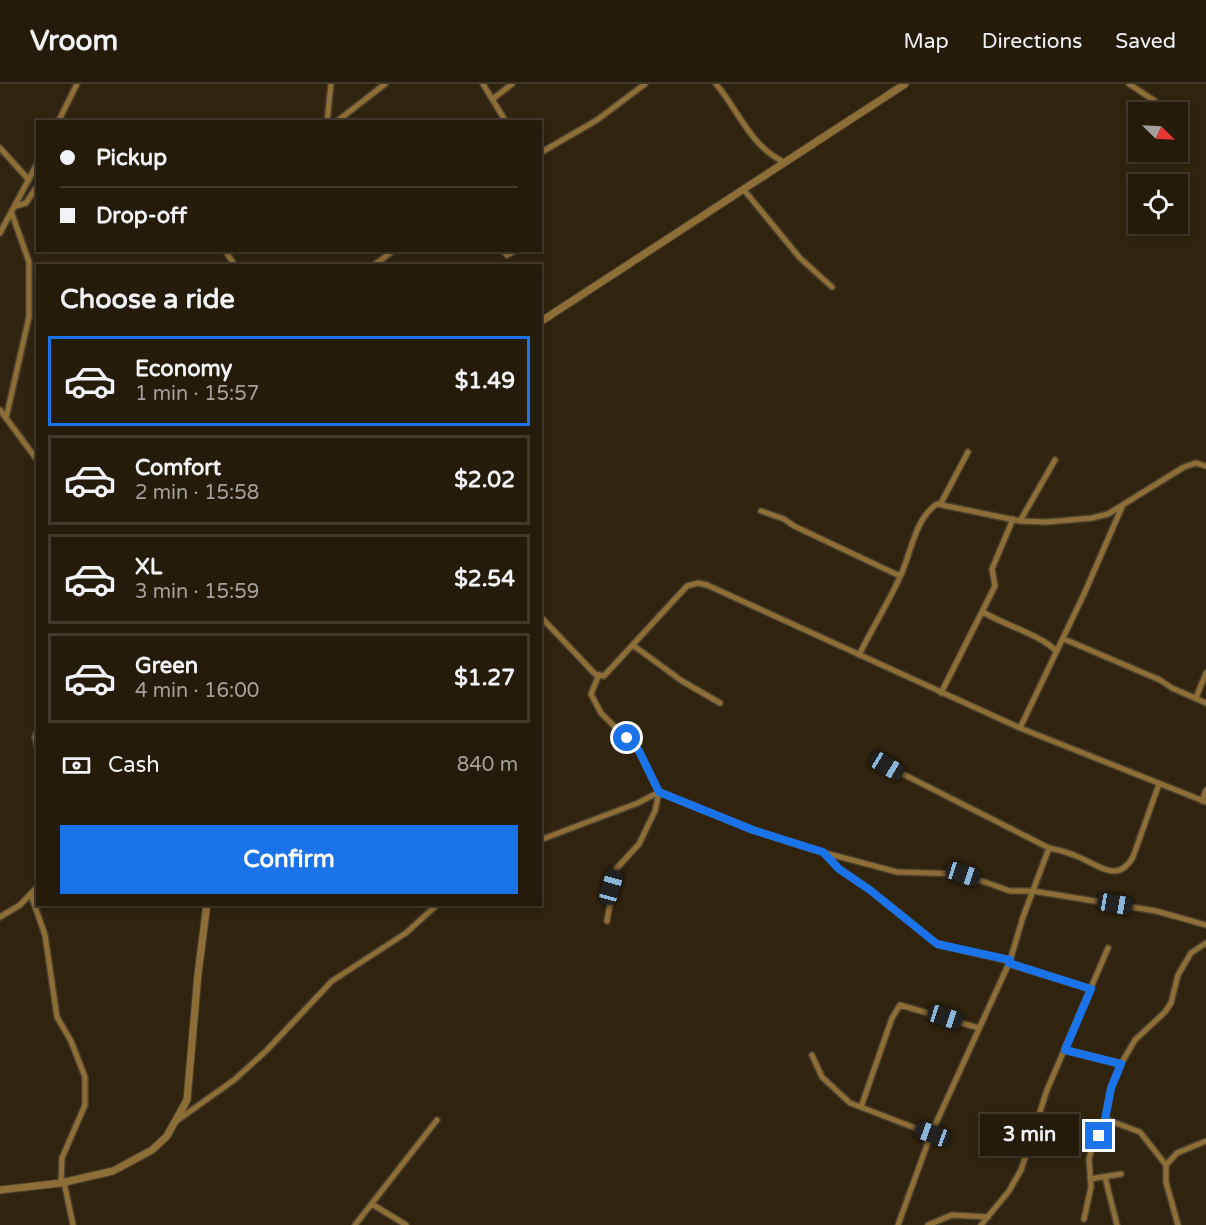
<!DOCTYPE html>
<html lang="en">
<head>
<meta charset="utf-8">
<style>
  body { margin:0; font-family:"Varela Round",sans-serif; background:#2c2414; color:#f1f3f6; height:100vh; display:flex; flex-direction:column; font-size:22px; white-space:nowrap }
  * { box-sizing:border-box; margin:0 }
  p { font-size:20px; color:#a3a19d }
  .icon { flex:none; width:33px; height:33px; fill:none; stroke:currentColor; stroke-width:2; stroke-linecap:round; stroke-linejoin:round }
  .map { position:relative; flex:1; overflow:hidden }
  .details { position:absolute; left:36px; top:180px; width:506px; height:642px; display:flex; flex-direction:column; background:#241b0b; border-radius:0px; box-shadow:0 3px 9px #0003,0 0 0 2px #41392c }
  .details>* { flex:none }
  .banner { position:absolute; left:36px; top:36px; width:506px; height:132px; border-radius:0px; box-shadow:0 3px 9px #0003,0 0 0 2px #41392c; display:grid; align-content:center; height:132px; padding:0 24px; background:#241b0b }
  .needle { width:39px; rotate:114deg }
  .controls { position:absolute; left:1128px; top:18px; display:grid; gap:12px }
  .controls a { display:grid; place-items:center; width:60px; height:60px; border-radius:0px; background:#241b0b; box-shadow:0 3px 9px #0003,0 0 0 2px #41392c; font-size:30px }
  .end { position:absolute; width:27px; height:27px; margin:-14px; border:8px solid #1a73e8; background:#fff; box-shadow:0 0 0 3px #fff }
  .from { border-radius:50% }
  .bubble { position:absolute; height:42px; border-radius:0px; background:#241b0b; box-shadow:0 3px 9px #0003,0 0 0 2px #41392c; font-size:20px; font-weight:800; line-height:42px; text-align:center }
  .car { position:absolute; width:18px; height:36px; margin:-18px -9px; border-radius:8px; box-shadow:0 0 4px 2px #0007; background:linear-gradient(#222 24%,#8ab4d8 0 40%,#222 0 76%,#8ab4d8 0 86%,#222 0) }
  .banner b { display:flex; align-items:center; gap:21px; height:57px; font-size:22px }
  .banner b+b { border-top:2px solid #41392c }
  .banner i { width:15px; height:15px; background:#f1f3f6 }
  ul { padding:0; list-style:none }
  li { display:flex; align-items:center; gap:18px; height:90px; margin:0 12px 9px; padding:0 12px; border:3px solid #41392c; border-radius:0px }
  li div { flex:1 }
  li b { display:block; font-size:22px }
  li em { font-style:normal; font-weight:800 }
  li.on { border-color:#1a73e8 }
  li>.icon { width:54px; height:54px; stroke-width:1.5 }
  h2 { padding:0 24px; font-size:27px; line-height:72px }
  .pay { display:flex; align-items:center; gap:15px; height:66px; padding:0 24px; font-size:22px }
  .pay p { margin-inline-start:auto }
  .button { display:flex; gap:12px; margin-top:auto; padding:12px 24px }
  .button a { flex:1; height:69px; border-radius:0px; background:#1a73e8; color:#fff; font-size:24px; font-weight:800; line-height:69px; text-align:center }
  header { display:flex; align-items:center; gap:36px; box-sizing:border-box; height:84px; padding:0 30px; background:#241b0b; border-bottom:2px solid #41392c }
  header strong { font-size:28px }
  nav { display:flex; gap:33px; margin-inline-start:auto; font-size:21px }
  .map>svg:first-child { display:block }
</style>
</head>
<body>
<header>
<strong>Vroom</strong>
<nav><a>Map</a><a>Directions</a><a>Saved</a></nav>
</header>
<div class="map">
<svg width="1206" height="1141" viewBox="0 0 1206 1141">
  <rect width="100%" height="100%" fill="#30240f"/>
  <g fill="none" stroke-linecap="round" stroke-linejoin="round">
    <g stroke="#4b402c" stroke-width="8">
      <path id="minor" d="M483 0 506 38
        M716 0C739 27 750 62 784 78
        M1129 0 1155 17
        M494 14 512 0
        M58 38 77 0
        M327 38 331 0
        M336 38 385 0
        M0 64 29 96
        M540 69 597 36 645 0
        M744 106 800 174 832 203
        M16 122 26 119 38 101
        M0 149 38 78
        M225 166 235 182
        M502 166 507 171 517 166
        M373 182 394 166
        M0 326 38 377
        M6 334 29 233V178L12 130
        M941 419 968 368
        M761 427 784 435 794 442 900 492
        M1020 437 1055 376
        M983 528C1004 541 1041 551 1056 567
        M540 532 595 590 604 592 687 502 698 499 707 501 1020 644 1206 718
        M1064 555 1160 596 1172 604 1206 619
        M634 562 682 597 720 619
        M859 571C872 545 888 519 900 493 911 470 915 434 937 420L1020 437 1047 438 1092 434 1108 430 1184 383 1196 379 1206 382
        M598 593 591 610 601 629 639 667 659 708 655 727 639 760 616 785 607 837
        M941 609 995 502 992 485 1013 435
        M1196 614 1206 589
        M1020 644 1084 510 1122 423
        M38 645 35 653 38 667
        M887 682 1049 764C1058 766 1068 768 1076 772 1098 780 1117 801 1133 773L1159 700
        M1202 717 1206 706
        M540 756 638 719 659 708 753 746 818 767 897 788 962 790 1010 807H1033L1156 827 1206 841
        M823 768 839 785 870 806 937 860 1010 877
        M31 811 45 851 57 933 71 957 85 993V1021L62 1074 61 1099
        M0 833 20 821 38 802
        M1009 880 1091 905
        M1065 966 1121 980
        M812 971 822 993 850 1019 931 1050
        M861 1023 892 934 900 921 979 944
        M1105 1035 1140 1048 1166 1081
        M175 1038 234 996 266 967 332 897 406 849 438 820
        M1105 1093 1117 1141
        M1090 1095 1121 1090
        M64 1098 73 1141
        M372 1120 406 1141
        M1084 1135 1091 1103 1089 1075 1092 1063 1103 1046 1111 1004 1121 980 1135 956 1165 928 1171 919 1178 891 1191 869 1206 859
        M355 1141 437 1036
        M898 1141 931 1050 1010 877 1023 833 1049 764
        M928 1141 952 1131 988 1133
        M981 1141 1009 1107 1021 1086 1047 1006 1108 864
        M1178 1141 1166 1098V1081L1177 1069 1206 1057"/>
    </g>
    <g stroke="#4b402c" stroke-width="9">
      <path id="tertiary" d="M540 238 905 0
        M0 1106 61 1099 113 1087 152 1066 167 1052 187 1016 198 890 207 820"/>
    </g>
    <use href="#minor" stroke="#8e6e37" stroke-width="5"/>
    <use href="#tertiary" stroke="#8e6e37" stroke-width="7"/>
  </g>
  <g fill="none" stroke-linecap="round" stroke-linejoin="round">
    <path stroke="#1a73e8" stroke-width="8" d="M627 654 639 667 659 708 753 746 823 768 839 785 870 806 937 860 1010 876 1009 879 1091 905 1065 966 1121 980 1111 1004 1103 1046 1099 1052"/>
  </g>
</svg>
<div class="controls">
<a><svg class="needle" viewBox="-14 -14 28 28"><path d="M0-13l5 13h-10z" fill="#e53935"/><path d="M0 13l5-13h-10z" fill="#a3a19d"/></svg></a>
<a><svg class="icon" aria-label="locate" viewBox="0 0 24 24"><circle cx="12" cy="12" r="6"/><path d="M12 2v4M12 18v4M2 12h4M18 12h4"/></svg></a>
</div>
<i class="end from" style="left:627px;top:654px"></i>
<i class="end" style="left:1099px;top:1052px"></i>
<div class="bubble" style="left:980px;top:1030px;width:99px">3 min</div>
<i class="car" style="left:887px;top:682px;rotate:121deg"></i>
<i class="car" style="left:963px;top:790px;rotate:108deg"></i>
<i class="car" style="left:611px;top:803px;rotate:16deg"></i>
<i class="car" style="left:1115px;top:820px;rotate:100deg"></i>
<i class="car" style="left:945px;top:933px;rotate:108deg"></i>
<i class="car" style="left:932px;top:1050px;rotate:290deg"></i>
<div class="banner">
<b><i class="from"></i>Pickup</b>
<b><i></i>Drop-off</b>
</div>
<section class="details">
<h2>Choose a ride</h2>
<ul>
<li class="on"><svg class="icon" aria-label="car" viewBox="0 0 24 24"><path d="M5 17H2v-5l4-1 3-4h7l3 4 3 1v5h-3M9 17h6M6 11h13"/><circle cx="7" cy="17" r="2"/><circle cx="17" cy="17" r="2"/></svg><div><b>Economy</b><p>1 min · 15:57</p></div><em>$1.49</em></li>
<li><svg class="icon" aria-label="car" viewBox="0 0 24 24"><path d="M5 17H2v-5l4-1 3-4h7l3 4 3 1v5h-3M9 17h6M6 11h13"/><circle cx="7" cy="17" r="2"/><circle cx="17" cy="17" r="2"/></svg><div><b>Comfort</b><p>2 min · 15:58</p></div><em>$2.02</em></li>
<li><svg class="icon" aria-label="car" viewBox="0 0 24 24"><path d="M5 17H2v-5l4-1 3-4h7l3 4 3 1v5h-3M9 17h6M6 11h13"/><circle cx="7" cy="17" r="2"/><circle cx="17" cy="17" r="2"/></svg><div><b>XL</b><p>3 min · 15:59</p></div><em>$2.54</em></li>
<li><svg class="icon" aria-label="car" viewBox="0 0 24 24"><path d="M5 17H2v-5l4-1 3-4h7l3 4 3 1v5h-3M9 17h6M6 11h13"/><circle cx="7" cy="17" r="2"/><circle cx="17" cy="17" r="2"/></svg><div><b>Green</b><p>4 min · 16:00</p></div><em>$1.27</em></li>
</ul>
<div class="pay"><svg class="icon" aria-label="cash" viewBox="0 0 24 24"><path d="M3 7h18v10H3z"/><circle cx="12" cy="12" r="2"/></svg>Cash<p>840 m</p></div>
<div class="button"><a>Confirm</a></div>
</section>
</div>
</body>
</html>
